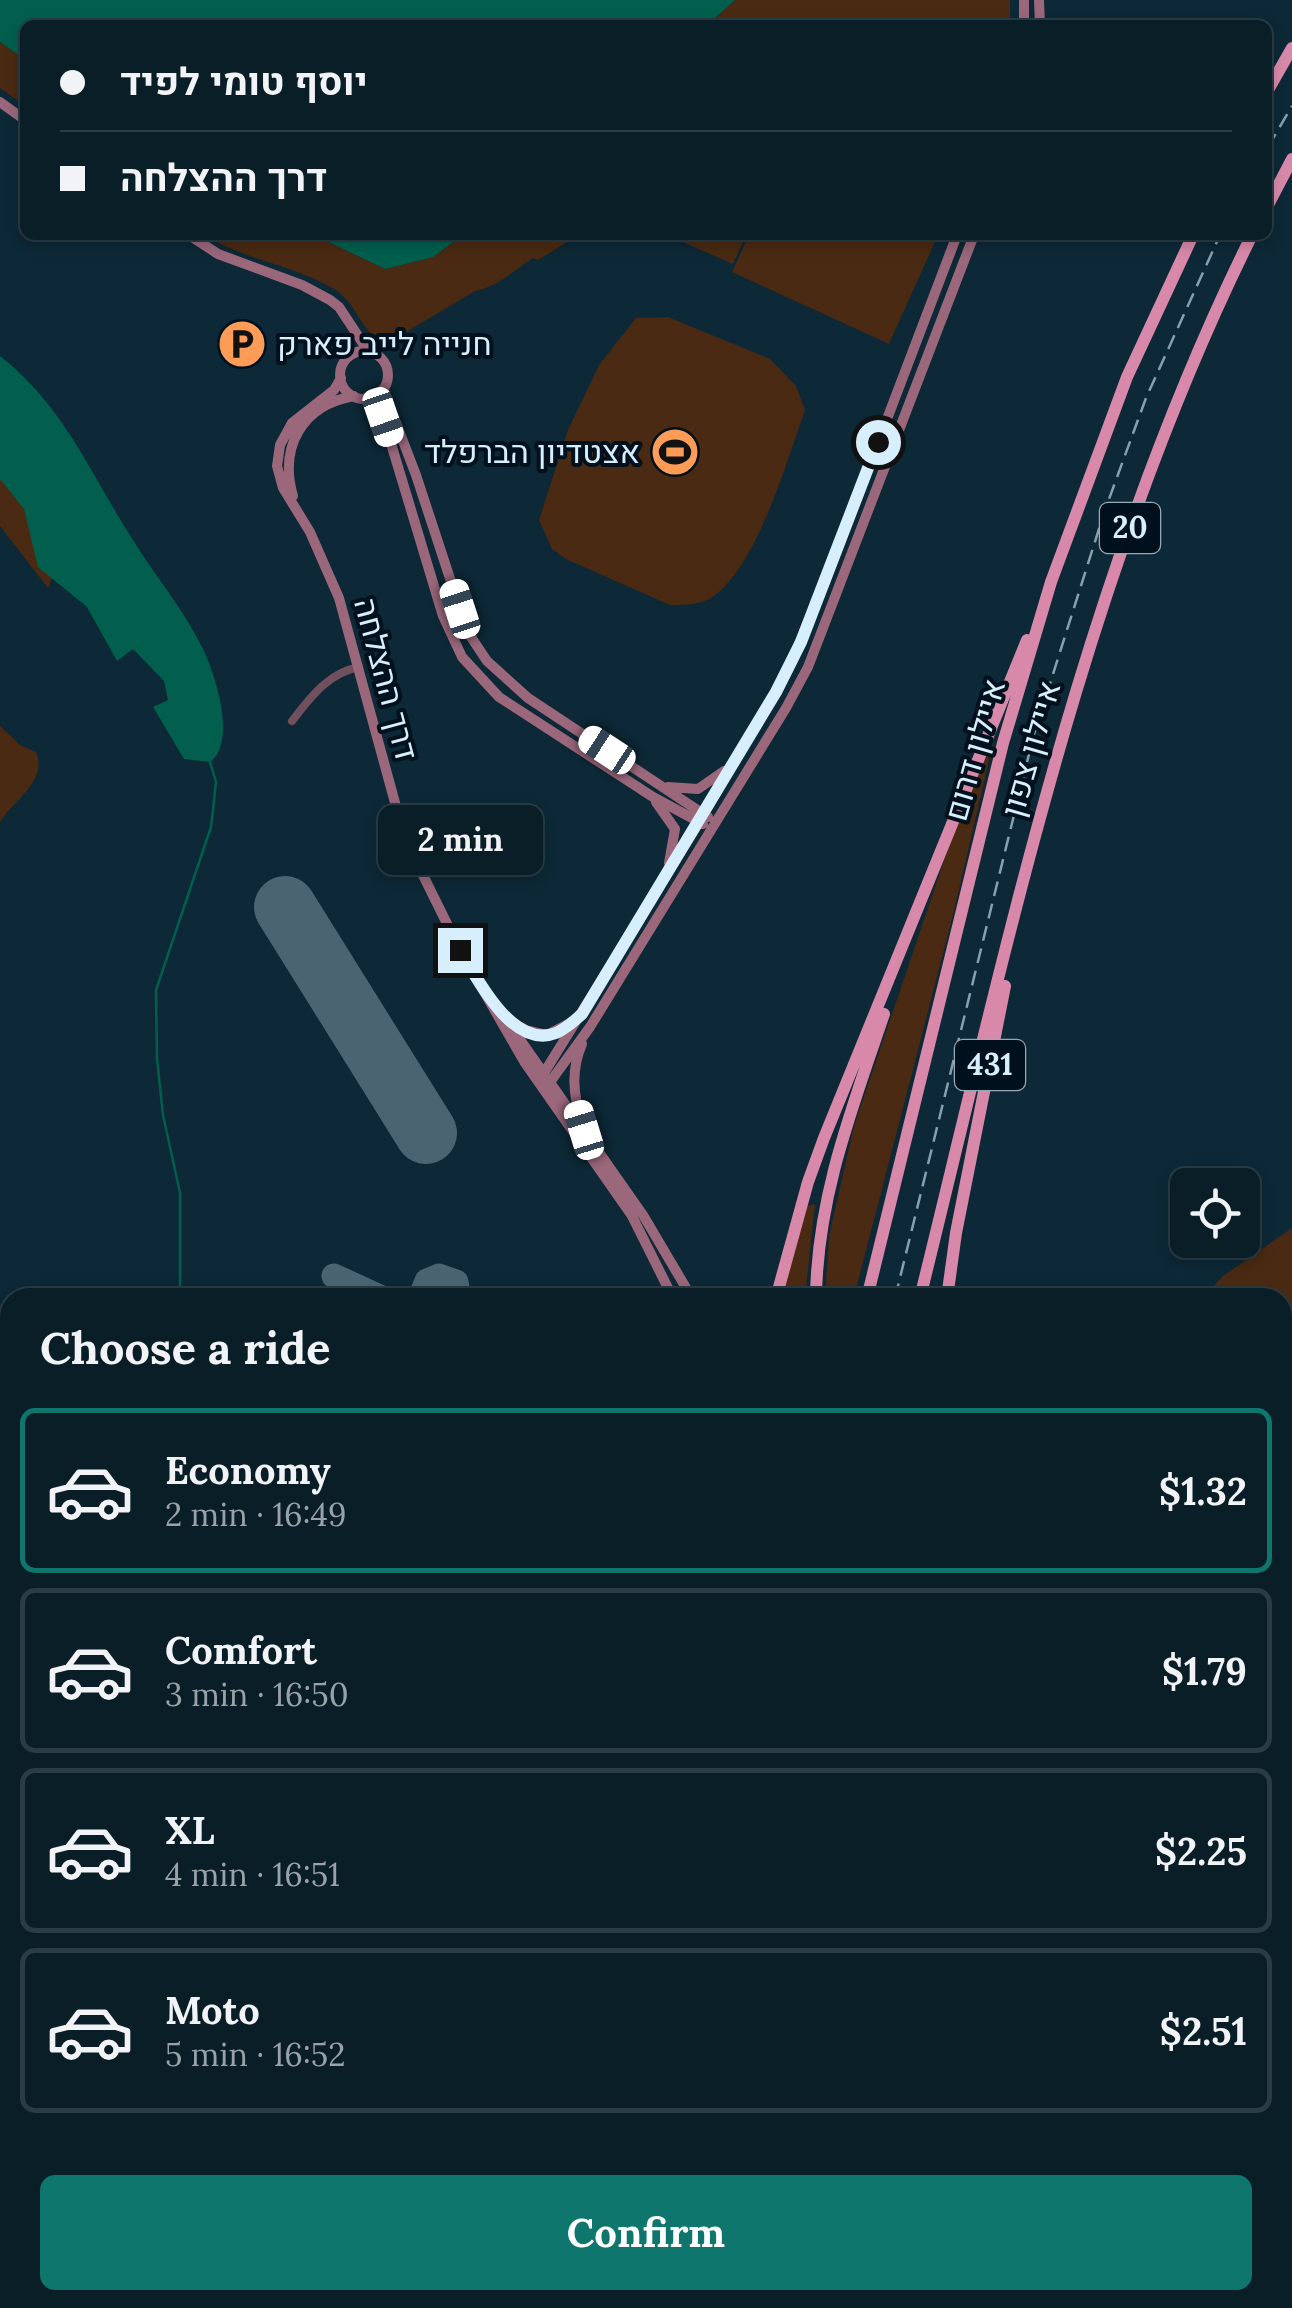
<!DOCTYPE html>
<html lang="en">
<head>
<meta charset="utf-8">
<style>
  body { margin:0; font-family:Lora,Heebo,serif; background:#182b34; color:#f1f3f6; height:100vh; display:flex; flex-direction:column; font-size:38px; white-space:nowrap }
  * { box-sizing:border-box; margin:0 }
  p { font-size:32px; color:#99a2a8 }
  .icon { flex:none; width:55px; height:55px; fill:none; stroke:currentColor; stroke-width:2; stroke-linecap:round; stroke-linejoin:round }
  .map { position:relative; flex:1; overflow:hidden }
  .side { position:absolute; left:0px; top:1288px; width:1292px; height:1022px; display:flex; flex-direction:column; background:#0a1e28; border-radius:30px 30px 0 0; box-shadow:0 5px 15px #0003,0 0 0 2px #2a3c45 }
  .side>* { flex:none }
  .top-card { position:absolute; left:20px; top:20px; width:1252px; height:220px; border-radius:15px; box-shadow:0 5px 15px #0003,0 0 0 2px #2a3c45; display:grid; align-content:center; height:220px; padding:0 40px; background:#0a1e28 }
  .tools { position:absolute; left:1170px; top:1168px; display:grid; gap:20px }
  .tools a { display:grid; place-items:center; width:90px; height:90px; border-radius:15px; background:#0a1e28; box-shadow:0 5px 15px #0003,0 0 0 2px #2a3c45; font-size:50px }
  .end { position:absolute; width:45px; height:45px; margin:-22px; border:12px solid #d7eefc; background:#111; box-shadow:0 0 0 5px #111 }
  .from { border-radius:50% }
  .bubble { position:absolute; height:70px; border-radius:15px; background:#0a1e28; box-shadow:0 5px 15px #0003,0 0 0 2px #2a3c45; font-size:32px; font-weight:800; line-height:70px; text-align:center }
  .car { position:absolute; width:30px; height:60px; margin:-30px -15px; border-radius:12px; box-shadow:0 0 8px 2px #0007; background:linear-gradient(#fff 24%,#345 0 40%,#fff 0 76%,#345 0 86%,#fff 0) }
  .top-card b { display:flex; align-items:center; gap:35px; height:95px; font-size:38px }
  .top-card b+b { border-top:2px solid #2a3c45 }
  .top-card i { width:25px; height:25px; background:#f1f3f6 }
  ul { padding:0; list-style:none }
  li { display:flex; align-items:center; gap:30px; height:165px; margin:0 20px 15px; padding:0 20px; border:5px solid #2a3c45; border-radius:15px }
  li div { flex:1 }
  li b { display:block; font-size:38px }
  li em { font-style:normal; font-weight:800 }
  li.selected { border-color:#0f766e }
  li>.icon { width:90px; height:90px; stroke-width:1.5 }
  h2 { padding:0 40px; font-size:45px; line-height:120px }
  .primary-button { display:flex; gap:20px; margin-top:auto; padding:20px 40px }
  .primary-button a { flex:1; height:115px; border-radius:15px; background:#0f766e; color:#fff; font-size:40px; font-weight:800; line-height:115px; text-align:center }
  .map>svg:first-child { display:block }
</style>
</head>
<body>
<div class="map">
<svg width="1292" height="2308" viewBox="0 0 1292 2308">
  <rect width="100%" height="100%" fill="#0d2836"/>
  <path fill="#4a2a12" d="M735 0H1010V25H707Z
    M0 42 25 60V106L0 88Z
    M204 235H314L385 269 433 257 463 235H571L567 242 538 260 533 258C514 270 497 287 475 291L386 344C362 336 357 302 334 289 293 265 245 260 204 235Z
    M667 235H746L733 264Z
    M749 235H938L889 344 732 272Z
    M668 317 770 359 796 386 805 410C787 461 758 563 714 596 702 605 684 605 670 605L566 559 552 549 539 520 568 430 599 365 636 318Z
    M0 453 60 557 48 588 0 526Z
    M999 717 954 911 854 1297 825 1298 829 1236 854 1126 968 790Z
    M0 726 20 745 36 752C48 781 14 800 0 822Z
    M815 1204 805 1297 782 1298 807 1206Z
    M1292 1228V1327L1283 1340 1282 1298 1203 1297 1223 1276Z
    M10 1536V2097L0 2125V1551Z
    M1283 1895 1288 1925 1292 1928V2111L1282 2096Z
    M0 2138 10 2141V2300H140L137 2308H0Z"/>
  <path fill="#025f4d" d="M0 0H735L707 25H25V60L0 42Z
    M314 235H463L433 257 385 269Z
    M0 356C64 406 90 473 133 540 155 576 185 611 203 649 216 676 237 742 210 762L184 759 153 707 168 700 164 681 133 649 117 661 87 607 38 567 24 509 0 479Z
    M897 2300H1031L1035 2308H895Z"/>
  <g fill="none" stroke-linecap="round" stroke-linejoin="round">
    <path stroke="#025f4d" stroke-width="2.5" d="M180 1298V1193L163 1115 157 1059 156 990 211 827 216 782 210 762"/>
    <path stroke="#4a6472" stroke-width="25" d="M334 1276 382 1298
      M420 1298 427 1281 439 1276 456 1282 459 1298"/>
    <path stroke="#4a6472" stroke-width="62" d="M285 907 426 1133"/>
    <path stroke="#70505c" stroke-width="8" d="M292 721C311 697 328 673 359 667
      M1292 1408 1282 1425 1292 1430
      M1282 1531 1292 1536
      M1282 1627 1292 1598
      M1282 1826 1292 1825
      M702 2302 721 2307"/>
    <path stroke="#9a677b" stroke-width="10" d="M1039 0 1040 25
      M1024 25V0
      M0 102 25 120
      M189 235 218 254 302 285 330 300 339 307 368 351
      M340 375a24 24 0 1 1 48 0a24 24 0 1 1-48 0Z
      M341 378 334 390 292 423 280 445 277 466 283 488 310 532 339 598 397 810 419 867 460 950 525 1063 632 1216 673 1298
      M383 389 416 475 460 609 469 634 487 661 528 698 708 817
      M366 398 383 417 443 616 462 657 499 697 653 797 703 824
      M293 496C279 447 302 405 354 396
      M668 787 698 789 724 771
      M656 802 675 829 669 863
      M508 1020 526 1030 547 1035 574 1021
      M512 1028 643 1215 692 1298
      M539 1081 698 824 788 670 825 582 957 235
      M545 1089 590 1027 786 708 808 667 974 235
      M581 1120C573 1093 571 1070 582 1044
      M1282 2271 1292 2285"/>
    <path stroke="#d889a9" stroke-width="12" d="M1268 90 1292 48
      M1268 205 1292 159
      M776 1298 808 1182 824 1138 1027 640
      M816 1298C817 1198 852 1108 884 1014
      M867 1298 1003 743 1051 582 1127 377 1193 235
      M920 1298C1009 937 1086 569 1252 235
      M947 1298 956 1233 1005 986
      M1282 2142 1292 2157
      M1282 2185 1292 2200
      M620 2308 622 2300
      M683 2308 685 2300"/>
    <path stroke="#87a0ae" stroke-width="2.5" stroke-dasharray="15 8" stroke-linecap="butt" d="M1268 147 1292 106
      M895 1298 1034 734 1105 510 1146 398 1220 235
      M645 2308 647 2300"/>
  </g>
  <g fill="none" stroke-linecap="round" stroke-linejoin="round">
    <path stroke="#d7eefc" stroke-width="12" d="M460 950C477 979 513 1050 556 1033 566 1029 574 1021 582 1014L776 692 801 642 878 442"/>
  </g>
  <defs>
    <g id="parking-disc" transform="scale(2.5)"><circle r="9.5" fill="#fd9c56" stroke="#00101d"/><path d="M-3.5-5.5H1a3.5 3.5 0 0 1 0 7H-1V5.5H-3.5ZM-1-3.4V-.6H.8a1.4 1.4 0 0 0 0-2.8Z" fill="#111"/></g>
    <g id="stadium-disc" transform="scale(2.5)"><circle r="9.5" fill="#fd9c56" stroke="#00101d"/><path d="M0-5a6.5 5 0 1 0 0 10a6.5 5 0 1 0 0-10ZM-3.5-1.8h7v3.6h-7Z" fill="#111"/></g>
  </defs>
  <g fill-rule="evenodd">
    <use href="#parking-disc" x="242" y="344"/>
    <use href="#stadium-disc" x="675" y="452"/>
  </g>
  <g text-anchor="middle" stroke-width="8" stroke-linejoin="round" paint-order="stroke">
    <g fill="#00101d" stroke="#96abb9" stroke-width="2.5">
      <rect x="1100" y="503" width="60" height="50" rx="8"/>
      <rect x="955" y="1040" width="70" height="50" rx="8"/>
    </g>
    <g font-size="30" font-weight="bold" fill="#d7eefc">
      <text x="1130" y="538">20</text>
      <text x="990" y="1075">431</text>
    </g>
    <g font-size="32" fill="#d7eefc" stroke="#00101d" text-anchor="start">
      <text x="277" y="355">חנייה לייב פארק</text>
      <text x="640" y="463" text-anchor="end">אצטדיון הברפלד</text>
    </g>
    <g font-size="32" fill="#d7eefc" stroke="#00101d">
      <text transform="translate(386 679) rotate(75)" y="11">דרך ההצלחה</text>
      <text transform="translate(1031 749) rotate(-74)" y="11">איילון צפון</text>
      <text transform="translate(975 750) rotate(-74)" y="11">איילון דרום</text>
    </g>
  </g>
</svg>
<div class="tools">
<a><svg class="icon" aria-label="locate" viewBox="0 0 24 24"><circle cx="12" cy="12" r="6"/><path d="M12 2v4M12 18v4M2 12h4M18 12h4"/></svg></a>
</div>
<i class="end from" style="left:878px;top:442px"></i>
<i class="end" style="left:460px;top:950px"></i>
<div class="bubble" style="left:378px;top:805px;width:165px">2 min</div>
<i class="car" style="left:383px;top:417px;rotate:161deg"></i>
<i class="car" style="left:460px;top:609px;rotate:342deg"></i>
<i class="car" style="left:607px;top:750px;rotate:303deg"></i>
<i class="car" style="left:584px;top:1130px;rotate:343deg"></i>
<div class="top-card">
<b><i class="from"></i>יוסף טומי לפיד</b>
<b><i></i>דרך ההצלחה</b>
</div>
<section class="side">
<h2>Choose a ride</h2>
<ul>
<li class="selected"><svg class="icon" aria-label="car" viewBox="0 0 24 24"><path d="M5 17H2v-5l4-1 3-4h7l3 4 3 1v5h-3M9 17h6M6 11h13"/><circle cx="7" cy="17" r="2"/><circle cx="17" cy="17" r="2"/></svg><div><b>Economy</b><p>2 min · 16:49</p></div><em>$1.32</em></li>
<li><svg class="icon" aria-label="car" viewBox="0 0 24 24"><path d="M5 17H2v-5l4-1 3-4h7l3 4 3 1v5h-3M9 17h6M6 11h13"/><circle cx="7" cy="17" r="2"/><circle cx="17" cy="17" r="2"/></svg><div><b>Comfort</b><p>3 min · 16:50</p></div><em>$1.79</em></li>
<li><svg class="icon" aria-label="car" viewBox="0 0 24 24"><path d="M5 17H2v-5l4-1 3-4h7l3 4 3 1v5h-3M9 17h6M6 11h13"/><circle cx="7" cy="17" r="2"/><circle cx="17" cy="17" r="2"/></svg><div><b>XL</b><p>4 min · 16:51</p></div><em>$2.25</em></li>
<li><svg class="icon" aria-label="car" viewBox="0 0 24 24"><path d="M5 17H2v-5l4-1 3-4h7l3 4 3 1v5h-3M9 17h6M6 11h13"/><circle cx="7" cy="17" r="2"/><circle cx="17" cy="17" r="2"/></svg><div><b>Moto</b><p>5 min · 16:52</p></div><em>$2.51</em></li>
</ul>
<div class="primary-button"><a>Confirm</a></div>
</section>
</div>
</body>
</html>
